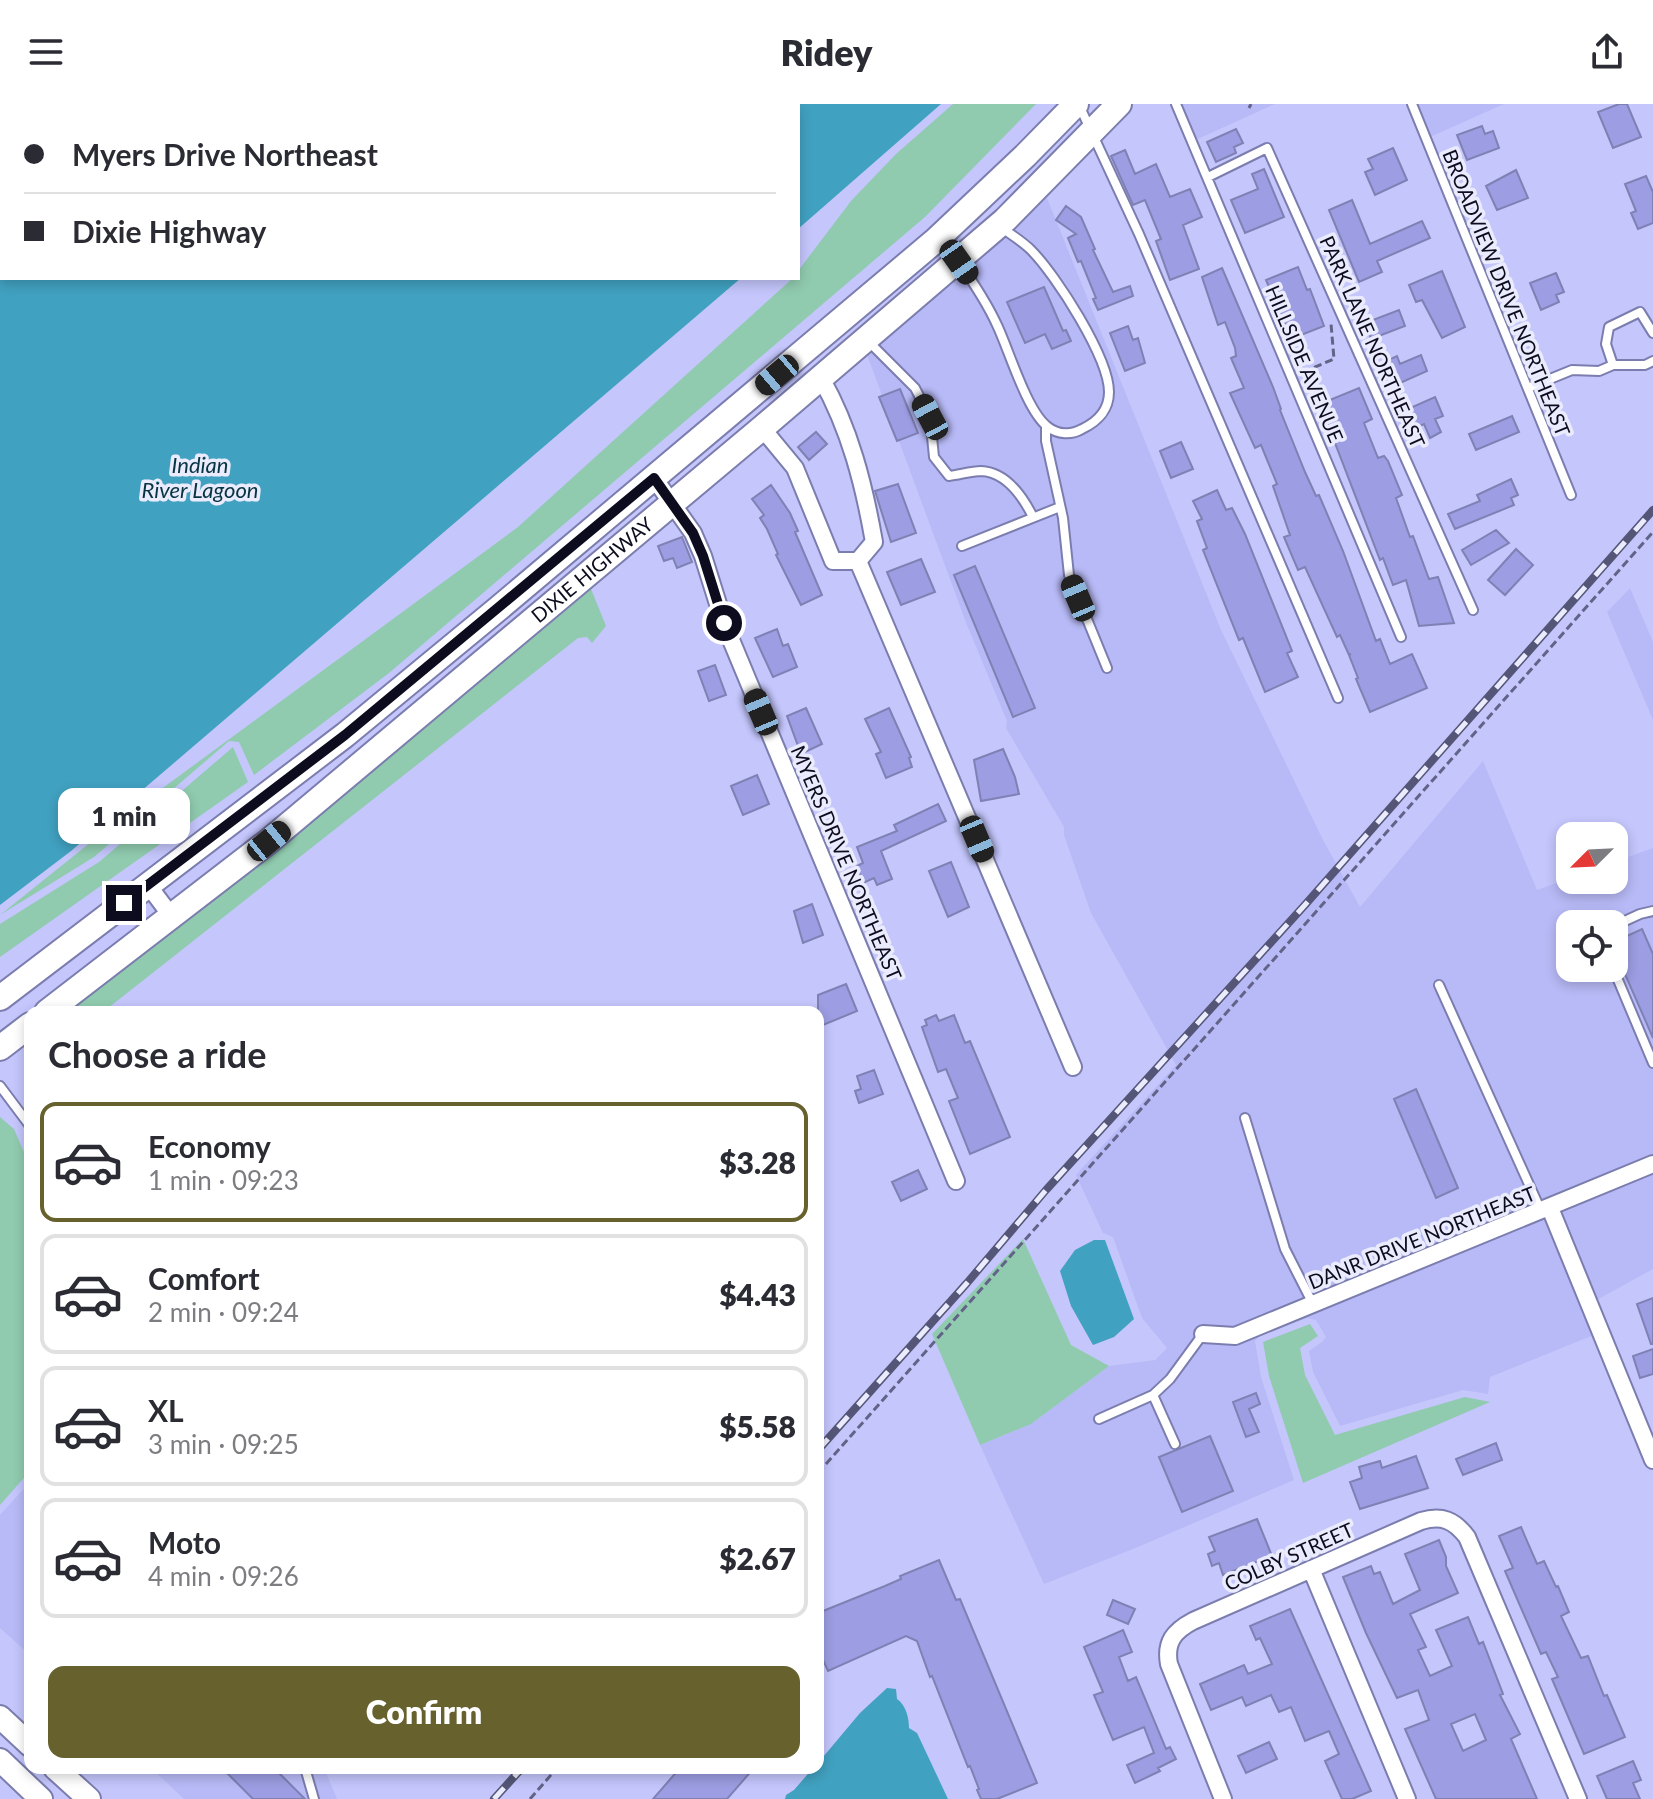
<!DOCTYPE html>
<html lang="en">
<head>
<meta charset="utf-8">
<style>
  body { margin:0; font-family:Lato,sans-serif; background:#f2f2f3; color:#2b2b33; height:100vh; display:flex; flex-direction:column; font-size:30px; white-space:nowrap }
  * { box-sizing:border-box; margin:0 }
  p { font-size:26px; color:#7c7c81 }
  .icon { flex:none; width:44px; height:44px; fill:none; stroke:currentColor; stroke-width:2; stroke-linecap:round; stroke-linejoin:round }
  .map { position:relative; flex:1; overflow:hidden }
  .drawer { position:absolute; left:24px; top:902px; width:800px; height:768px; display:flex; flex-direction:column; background:#fff; border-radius:16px; box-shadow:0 4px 12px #0003 }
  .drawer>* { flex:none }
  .hud { position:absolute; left:0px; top:0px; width:800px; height:176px; box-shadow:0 4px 12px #0003; display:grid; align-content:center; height:176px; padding:0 24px; background:#fff }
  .needle { width:52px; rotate:246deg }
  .tools { position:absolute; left:1556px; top:718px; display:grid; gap:16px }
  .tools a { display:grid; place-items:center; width:72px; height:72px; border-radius:16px; background:#fff; box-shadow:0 4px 12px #0003; font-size:40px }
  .end { position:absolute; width:36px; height:36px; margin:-18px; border:10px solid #0d0c1f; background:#fff; box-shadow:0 0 0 4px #fff }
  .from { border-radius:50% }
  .bubble { position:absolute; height:56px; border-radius:16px; background:#fff; box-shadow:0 4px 12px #0003; font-size:26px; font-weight:800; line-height:56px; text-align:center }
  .car { position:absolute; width:24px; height:48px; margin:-24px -12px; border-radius:10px; box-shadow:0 0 6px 2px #0007; background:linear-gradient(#222 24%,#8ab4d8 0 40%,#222 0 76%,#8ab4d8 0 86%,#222 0) }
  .hud b { display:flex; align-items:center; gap:28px; height:76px; font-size:30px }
  .hud b+b { border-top:2px solid #e1e1e2 }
  .hud i { width:20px; height:20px; background:#2b2b33 }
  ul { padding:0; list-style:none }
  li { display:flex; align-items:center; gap:24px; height:120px; margin:0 16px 12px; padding:0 8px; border:4px solid #e1e1e2; border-radius:16px }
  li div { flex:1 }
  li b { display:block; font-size:30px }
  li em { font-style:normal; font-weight:800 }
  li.active { border-color:#67612e }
  li>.icon { width:72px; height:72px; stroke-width:1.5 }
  h2 { padding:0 24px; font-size:36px; line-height:96px }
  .button { display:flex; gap:16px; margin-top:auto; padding:16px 24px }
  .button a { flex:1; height:92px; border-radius:16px; background:#67612e; color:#fff; font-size:32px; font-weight:800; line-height:92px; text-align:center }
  header { display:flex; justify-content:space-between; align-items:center; height:104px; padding:0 24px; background:#fff; font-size:36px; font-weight:800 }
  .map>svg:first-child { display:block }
</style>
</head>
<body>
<header><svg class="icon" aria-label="menu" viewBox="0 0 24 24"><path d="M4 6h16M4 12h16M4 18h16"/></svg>Ridey<svg class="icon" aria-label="share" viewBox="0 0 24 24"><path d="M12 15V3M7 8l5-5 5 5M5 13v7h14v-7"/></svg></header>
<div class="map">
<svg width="1653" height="1695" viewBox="0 0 1653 1695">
  <rect width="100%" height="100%" fill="#c4c6fc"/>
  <path fill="#b8baf7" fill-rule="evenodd" d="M1171 0H1275L1189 39Z
    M1416 0H1504L1430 33Z
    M1045 89 1221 526 1323 736 1360 803 1483 657 1537 786 1570 774 1614 776V758L1653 744V1165L1593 1198 1606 1226 1490 1273 1488 1290 1463 1286 1340 1322 1313 1268 1309 1247 1322 1238 1326 1233 1316 1216 1307 1214 1260 1231 1255 1237 1261 1273 1294 1376 1138 1443 1044 1480 980 1341 1031 1320 1109 1262 1155 1256 1167 1244 1142 1214 1113 1133 1103 1129 1076 1071 1176 961 1091 809 1064 731V723L1006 624 1007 617 967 521 866 248ZM1570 820H1614V864H1570Z
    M1630 484 1653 538V616L1607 508Z
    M30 1378V1551L0 1524V1411Z
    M151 1664H324L337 1695H184Z"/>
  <path fill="#90cbaf" d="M953 0H1036L925 113 389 569 254 671 239 638 229 637 94 753 0 811 111 722 518 423 793 174H798V167L851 97 896 50Z
    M589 480 606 522 592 539 587 533 578 534 103 908H61Z
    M233 643 248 678 0 853V820L99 758Z
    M0 1013 14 1025 30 1062V1367L0 1401Z
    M1023 1135 1071 1241 1109 1262 1031 1320 980 1341 932 1230Z
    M1310 1220 1318 1232 1300 1244 1305 1271 1335 1331 1465 1293 1490 1298 1303 1379 1269 1272 1263 1238Z"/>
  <path fill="#41a1c0" d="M0 0H941L798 125V2H2V174H741L71 747 0 801Z
    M1094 1136H1105L1134 1215 1114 1233 1093 1241 1071 1202 1060 1167 1075 1146Z
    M887 1584 896 1585 897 1595C906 1601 909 1614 909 1624L917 1629 948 1695H785L786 1691 794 1686 813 1664H818V1659L860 1609Z"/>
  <path fill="#9c9de2" stroke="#7f80b3" stroke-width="2" fill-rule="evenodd" d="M1619 0H1627L1641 33 1613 44 1598 8Z
    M1482 22 1485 30 1493 27 1499 44 1467 56 1457 31Z
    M1236 25 1243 39 1234 43 1236 49 1216 58 1207 38Z
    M1393 44 1407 76 1375 91 1365 68 1373 65 1368 55Z
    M1125 46 1135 70 1156 60 1170 93 1190 85 1202 113 1183 121 1199 165 1170 176 1156 137 1161 135 1145 96 1133 101 1111 52Z
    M1264 65 1284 113 1245 129 1231 96 1258 85 1252 70Z
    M1516 66 1528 94 1497 106 1486 82Z
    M1646 72 1653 88V119L1638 125 1631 109 1636 107 1625 80Z
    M1352 96 1370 140 1422 117 1430 134 1377 157 1382 168 1359 178 1329 106Z
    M1066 102 1081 113 1095 145 1093 146 1113 188 1130 182 1133 192 1098 206 1093 195 1096 194 1081 157 1078 158 1068 134 1076 130 1056 116Z
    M1298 163 1307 186 1310 185 1324 222 1291 235 1266 176Z
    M1222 164 1273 283 1281 305 1280 306 1305 368 1316 392 1319 391 1343 447 1376 537 1380 535 1390 560 1412 550 1427 584 1370 608 1356 575 1358 574 1349 551 1351 550 1349 551 1340 531 1337 533 1305 463 1298 466 1284 433 1290 431 1273 382 1277 380 1261 341 1255 344 1230 289 1244 284 1231 254 1236 252 1235 244 1225 218 1218 221 1202 173Z
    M1442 167 1465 223 1442 234 1422 196 1416 198 1409 181Z
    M1556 169 1564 188 1556 191 1559 198 1541 206 1530 179Z
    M1044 183 1063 227 1066 226 1071 237 1052 245 1045 230 1025 239 1007 198Z
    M1399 206 1405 222 1371 235 1365 219Z
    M1128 222 1133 236 1138 234 1145 259 1125 267 1110 229Z
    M1421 251 1427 267 1389 284 1381 267 1387 265 1384 258 1397 252 1400 260Z
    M1359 284 1372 315 1364 319 1378 354 1384 352 1388 357 1402 391 1396 394 1410 433 1413 432 1429 475 1438 473 1454 519 1419 522 1406 476 1393 481 1383 454 1380 456 1320 300Z
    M900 285 918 329 897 337 879 293Z
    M1435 293 1443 312 1435 315 1441 328 1430 334 1424 320 1416 324 1408 305Z
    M1512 312 1519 328 1476 346 1469 330Z
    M816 328 827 340 809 356 798 343Z
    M1181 338 1193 365 1171 374 1160 347Z
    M1511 375 1518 391 1511 394 1514 401 1455 425 1448 410 1480 397 1477 391Z
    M898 380 916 429 891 438 875 387Z
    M771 381 790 409 798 427 795 428 822 491 801 501 776 451 778 450 767 425 760 414 764 411 752 395Z
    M1217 386 1226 406 1232 404 1245 430 1292 547 1287 549 1298 573 1265 588 1243 534 1239 536 1203 446 1207 444 1197 417 1202 415 1193 397Z
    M1496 426 1509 439 1471 461 1462 446Z
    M682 433 692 458 677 464 673 454 664 457 658 442Z
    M1516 445 1533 461 1505 491 1488 476Z
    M921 455 935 488 901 501 887 468Z
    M975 462 1035 604 1013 613 954 471Z
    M777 525 783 542 788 540 797 563 773 573 755 534Z
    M715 561 726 591 709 597 698 567Z
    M806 604 822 640 801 650 787 612Z
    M889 604 911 653 909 654 912 663 886 674 876 650 881 648 865 615Z
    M1003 645 1015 673 1019 690 981 697 974 656Z
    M757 671 769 700 743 711 731 682Z
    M938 700 946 717 881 747 892 775 877 781 874 774 863 779 857 762 863 759 857 743 897 727 894 721Z
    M951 758 969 803 948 813 929 767Z
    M812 800 823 831 803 839 794 807Z
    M1642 825 1653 850V934L1614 845V838Z
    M846 880 857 907 818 923V891Z
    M936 911 939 917 954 911 965 939 970 937 1010 1033 970 1050 949 997 958 994 946 965 938 968 922 923 927 921 925 916Z
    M874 966 883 990 859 999 855 987 861 985 857 972Z
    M1416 985 1458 1084 1436 1094 1394 995Z
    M918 1066 927 1085 901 1097 892 1078Z
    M1653 1194V1240H1651L1637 1200Z
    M1653 1245V1270L1640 1274 1633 1252Z
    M1256 1289 1260 1300 1249 1305 1259 1328 1246 1333 1233 1298Z
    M1210 1332 1233 1387 1182 1408 1159 1353Z
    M1496 1339 1502 1356 1463 1371 1456 1355Z
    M1416 1352 1428 1384 1360 1405 1350 1378 1362 1374 1359 1363 1380 1357 1382 1364Z
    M1257 1415 1272 1452 1223 1471 1219 1459 1212 1462 1208 1450 1215 1447 1209 1433Z
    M1521 1423 1537 1460 1544 1457 1556 1483 1558 1482 1569 1508 1561 1512 1581 1554 1588 1552 1604 1592 1607 1591 1625 1633 1584 1650 1552 1575 1558 1573 1546 1548 1541 1550 1505 1467 1513 1464 1499 1432Z
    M1439 1436 1446 1453V1462L1458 1489 1410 1510 1426 1543 1418 1546 1430 1572 1452 1562 1436 1526 1468 1513 1479 1540 1483 1538 1503 1590 1500 1591 1520 1630 1511 1635 1537 1695H1436L1405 1625 1429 1616 1418 1586 1397 1594 1366 1529 1343 1473 1371 1462 1374 1470 1380 1468 1393 1500 1420 1486 1405 1450ZM1475 1610 1486 1636 1463 1647 1451 1620Z
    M939 1456 956 1496 960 1495 1037 1679 997 1695H981L977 1686 979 1685 970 1662 968 1663 932 1572 930 1573 917 1537 906 1532 828 1567 818 1545V1509L885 1482 901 1475 900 1472Z
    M1113 1496 1135 1505 1128 1520 1107 1511Z
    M1290 1505 1371 1687 1352 1695H1342L1325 1657 1339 1650 1329 1627 1305 1637 1291 1603 1279 1608 1271 1591 1246 1602 1242 1593 1211 1606 1200 1580 1244 1561 1248 1570 1272 1560 1260 1534 1256 1536 1250 1522Z
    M1123 1526 1132 1548 1119 1553 1128 1577 1136 1573 1166 1645 1170 1643 1176 1655 1158 1664 1160 1667 1135 1679 1127 1661 1154 1649 1144 1623 1113 1636 1094 1591 1103 1588 1084 1543Z
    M1269 1638 1277 1655 1246 1669 1238 1652Z
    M1633 1657 1641 1676 1633 1679 1640 1695H1607L1597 1672Z
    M222 1664H274L305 1695H253Z
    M680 1664H754L727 1695H653Z"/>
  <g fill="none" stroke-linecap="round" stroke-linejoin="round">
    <g stroke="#7b7dae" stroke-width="12">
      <path id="lane" d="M1176 0 1401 533
        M1412 0 1571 391
        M1079 1 1139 130 1338 594
        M1208 73 1267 44 1473 506
        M959 158C973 178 987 199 997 221 1009 246 1027 308 1048 323 1058 331 1072 331 1082 325 1097 318 1109 306 1109 288 1109 254 1056 171 1031 146 1023 138 1012 131 1002 124
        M867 236 915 284 930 313 934 353 949 372C959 371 971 367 981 367 1007 368 1023 393 1033 413
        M1613 261 1606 240 1609 223 1640 208 1653 229
        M1528 284 1572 266 1599 267 1613 261H1645L1653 257
        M1046 322V337L1063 414 1069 471 1107 564
        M962 442 1060 403
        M1614 822 1640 810 1653 807
        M1613 864 1653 959
        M1439 881 1541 1107
        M0 982 30 1022
        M1245 1014 1285 1145 1313 1200
        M1153 1291 1175 1340
        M1099 1315 1153 1291 1170 1275 1203 1230
        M305 1664 314 1695"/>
    </g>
    <g stroke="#7b7dae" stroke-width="20">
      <path id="street" d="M821 274C850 325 864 381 874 438L858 457
        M762 324 795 364 833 457H858L1073 963
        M654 374 693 429 703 452 724 519 956 1077
        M148 781 172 813
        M1550 1104 1653 1356
        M1203 1230 1235 1232 1653 1060
        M1311 1465 1407 1695
        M1223 1695 1169 1560C1165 1538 1174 1527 1193 1517L1421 1417C1442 1411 1454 1416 1467 1433L1578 1695"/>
    </g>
    <g stroke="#7b7dae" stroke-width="26">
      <path id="secondary" d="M0 1613 30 1641
        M0 1656 41 1695
        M55 1664 89 1695"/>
    </g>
    <g stroke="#7b7dae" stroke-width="28">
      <g id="primary">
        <path d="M0 894 345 631 499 504 936 136 1025 52 1076 0"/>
        <path id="s1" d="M47 908 269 737 762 324 1005 116 1119 0"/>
        <path d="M0 944 30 921"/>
      </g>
    </g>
    <path stroke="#636387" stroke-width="3" stroke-dasharray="8 4" stroke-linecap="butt" d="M1249 4 1251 0
      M1303 268 1334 255 1331 220
      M818 1369 1653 428
      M530 1695 557 1664"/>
    <use href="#lane" stroke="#fff" stroke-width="8"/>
    <use href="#street" stroke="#fff" stroke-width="16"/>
    <use href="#secondary" stroke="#fff" stroke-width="22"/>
    <use href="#primary" stroke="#fff" stroke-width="24"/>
    <g stroke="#555677" stroke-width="8">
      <path id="rail" d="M818 1346 967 1179 1046 1086 1304 802 1653 406
        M494 1695 522 1664"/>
    </g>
    <use href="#rail" stroke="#eaebfc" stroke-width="5" stroke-dasharray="15" stroke-linecap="butt"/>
  </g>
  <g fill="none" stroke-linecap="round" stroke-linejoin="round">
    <path stroke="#0d0c1f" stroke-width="10" d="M124 799 345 631 654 374 693 429 703 452 724 519"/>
  </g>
  <g text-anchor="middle" stroke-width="7" stroke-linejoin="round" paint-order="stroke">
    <g font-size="20" fill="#0d0c1f" stroke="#eaebfc">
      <text transform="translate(1506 189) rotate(68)" y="7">BROADVIEW DRIVE NORTHEAST</text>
      <text transform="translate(1372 238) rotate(66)" y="7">PARK LANE NORTHEAST</text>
      <text transform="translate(1304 260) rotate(67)" y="7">HILLSIDE AVENUE</text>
      <text dy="7" stroke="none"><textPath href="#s1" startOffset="702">DIXIE HIGHWAY</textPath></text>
      <text transform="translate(846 759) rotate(67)" y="7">MYERS DRIVE NORTHEAST</text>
      <text transform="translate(1422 1134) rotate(-22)" y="7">DANR DRIVE NORTHEAST</text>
      <text transform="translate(1289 1453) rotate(-24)" y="7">COLBY STREET</text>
    </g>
    <g font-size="22" font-style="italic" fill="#073442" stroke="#eaebfc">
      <text x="200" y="369">Indian<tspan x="200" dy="25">River Lagoon</tspan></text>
    </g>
  </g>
</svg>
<div class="tools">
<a><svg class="needle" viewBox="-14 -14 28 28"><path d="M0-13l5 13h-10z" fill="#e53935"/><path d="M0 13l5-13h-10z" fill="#7c7c81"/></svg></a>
<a><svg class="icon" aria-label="locate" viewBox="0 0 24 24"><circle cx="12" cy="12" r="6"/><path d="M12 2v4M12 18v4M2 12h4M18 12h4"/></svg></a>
</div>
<i class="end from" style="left:724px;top:519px"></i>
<i class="end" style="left:124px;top:799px"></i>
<div class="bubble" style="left:58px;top:684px;width:132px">1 min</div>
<i class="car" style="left:959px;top:158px;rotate:145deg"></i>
<i class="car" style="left:777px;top:271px;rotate:230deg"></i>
<i class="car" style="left:930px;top:313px;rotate:332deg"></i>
<i class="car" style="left:1078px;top:494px;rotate:337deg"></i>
<i class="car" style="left:761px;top:608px;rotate:337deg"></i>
<i class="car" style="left:977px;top:735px;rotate:157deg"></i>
<i class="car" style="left:269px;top:737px;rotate:51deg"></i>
<div class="hud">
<b><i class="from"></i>Myers Drive Northeast</b>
<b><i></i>Dixie Highway</b>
</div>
<section class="drawer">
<h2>Choose a ride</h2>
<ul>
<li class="active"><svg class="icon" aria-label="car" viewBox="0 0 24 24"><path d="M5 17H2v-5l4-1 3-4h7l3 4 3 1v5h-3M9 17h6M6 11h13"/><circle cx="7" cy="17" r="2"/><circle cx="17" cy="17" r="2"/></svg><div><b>Economy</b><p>1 min · 09:23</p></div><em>$3.28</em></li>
<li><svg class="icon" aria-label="car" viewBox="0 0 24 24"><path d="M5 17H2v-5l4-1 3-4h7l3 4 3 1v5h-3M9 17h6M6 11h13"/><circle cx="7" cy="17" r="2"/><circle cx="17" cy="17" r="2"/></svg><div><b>Comfort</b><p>2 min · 09:24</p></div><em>$4.43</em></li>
<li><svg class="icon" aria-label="car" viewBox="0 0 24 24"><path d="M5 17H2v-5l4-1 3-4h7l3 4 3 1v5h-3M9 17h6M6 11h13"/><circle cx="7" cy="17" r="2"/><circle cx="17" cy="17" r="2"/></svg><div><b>XL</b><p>3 min · 09:25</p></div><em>$5.58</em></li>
<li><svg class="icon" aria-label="car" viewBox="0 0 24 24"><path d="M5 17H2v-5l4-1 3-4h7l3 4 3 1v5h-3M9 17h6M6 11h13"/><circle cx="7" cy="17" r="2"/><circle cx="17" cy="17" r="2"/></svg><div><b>Moto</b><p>4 min · 09:26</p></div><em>$2.67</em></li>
</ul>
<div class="button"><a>Confirm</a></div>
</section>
</div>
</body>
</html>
